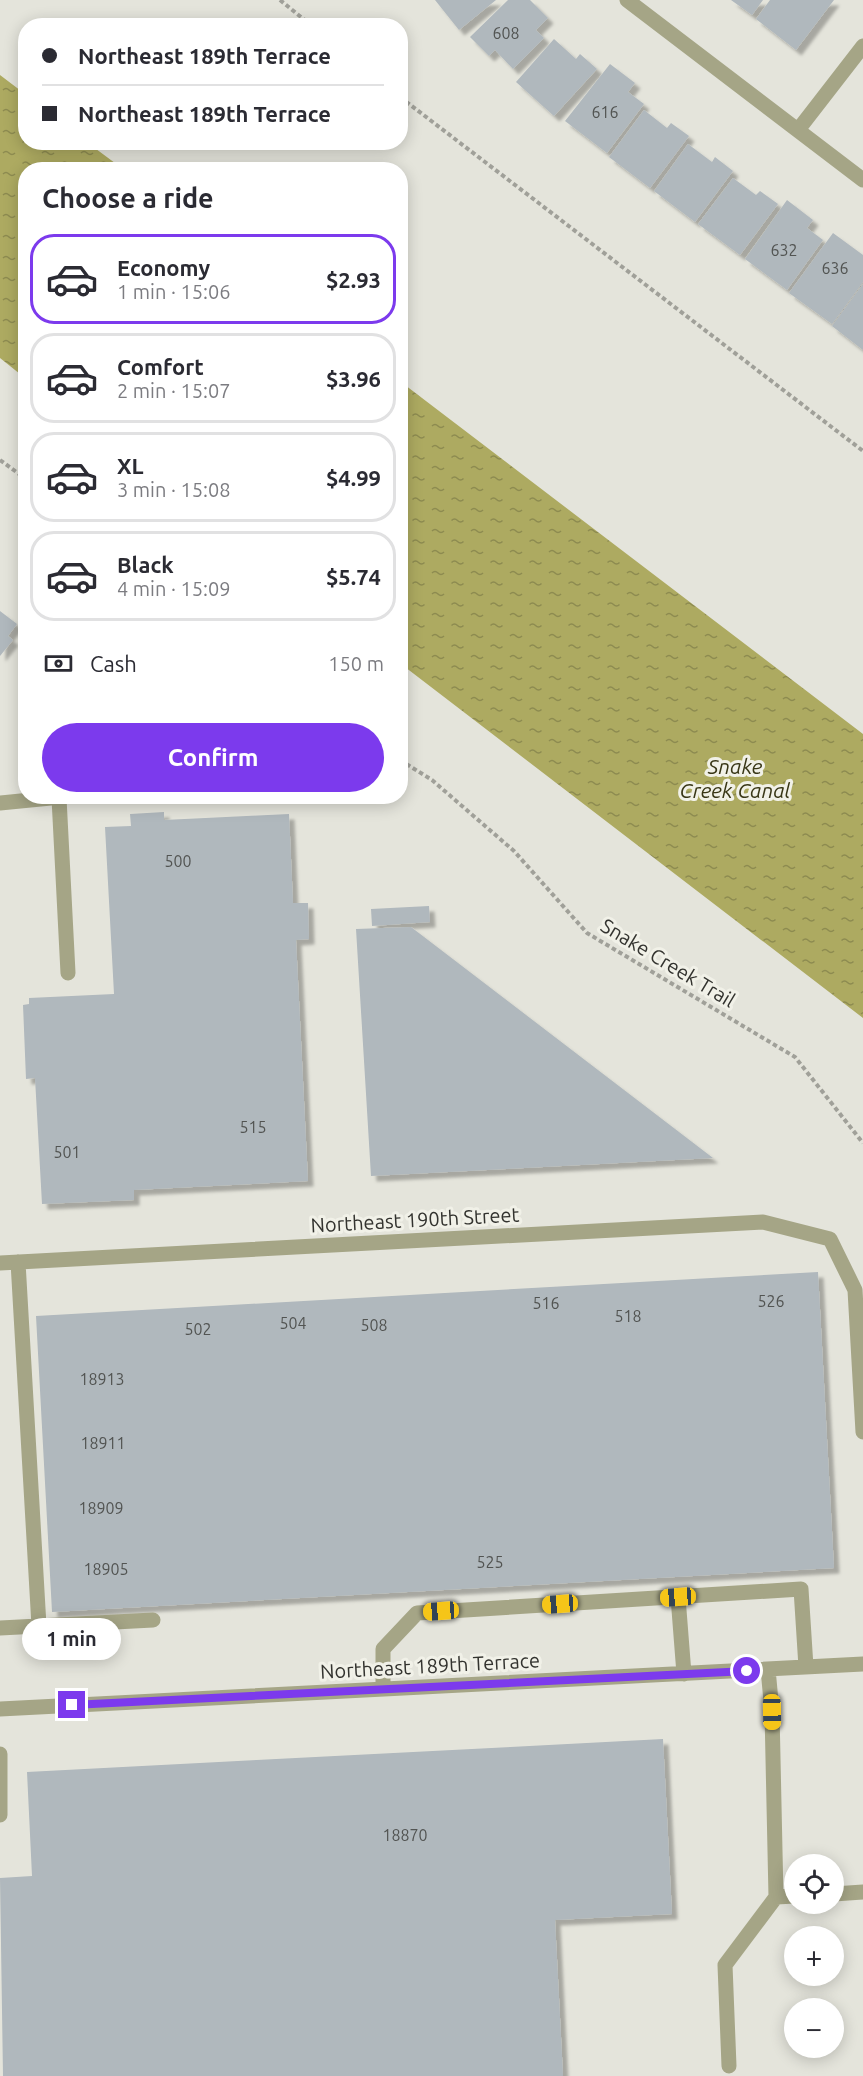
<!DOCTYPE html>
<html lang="en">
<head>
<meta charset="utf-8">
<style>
  body { margin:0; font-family:Ubuntu,sans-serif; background:#f7f7f7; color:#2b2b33; height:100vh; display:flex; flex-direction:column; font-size:22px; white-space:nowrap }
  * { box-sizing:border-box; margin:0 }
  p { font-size:20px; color:#7c7c81 }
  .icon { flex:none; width:33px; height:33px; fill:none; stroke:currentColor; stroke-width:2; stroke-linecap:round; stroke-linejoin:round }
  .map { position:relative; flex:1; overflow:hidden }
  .panel { position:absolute; left:18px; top:162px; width:390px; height:642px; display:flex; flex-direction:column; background:#fff; border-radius:24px; box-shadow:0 3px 15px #0003 }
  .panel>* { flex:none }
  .hud { position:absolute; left:18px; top:18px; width:390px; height:132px; border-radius:24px; box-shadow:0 3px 15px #0003; display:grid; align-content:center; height:132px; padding:0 24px; background:#fff }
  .buttons { position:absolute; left:784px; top:1854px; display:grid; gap:12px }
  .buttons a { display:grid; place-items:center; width:60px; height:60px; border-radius:50%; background:#fff; box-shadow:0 3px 15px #0003; font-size:30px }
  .end { position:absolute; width:27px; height:27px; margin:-14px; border:8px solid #7c3aed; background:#fff; box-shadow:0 0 0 3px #fff }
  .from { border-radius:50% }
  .bubble { position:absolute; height:42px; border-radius:21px; background:#fff; box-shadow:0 3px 15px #0003; font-size:20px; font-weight:700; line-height:42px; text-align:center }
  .car { position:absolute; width:18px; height:36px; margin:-18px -9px; border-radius:8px; box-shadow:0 0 4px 2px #0007; background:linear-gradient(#f5c518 24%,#345 0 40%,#f5c518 0 76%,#345 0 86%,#f5c518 0) }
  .hud b { display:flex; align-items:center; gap:21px; height:57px; font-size:22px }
  .hud b+b { border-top:2px solid #e1e1e2 }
  .hud i { width:15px; height:15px; background:#2b2b33 }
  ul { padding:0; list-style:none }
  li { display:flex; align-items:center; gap:18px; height:90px; margin:0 12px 9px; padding:0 12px; border:3px solid #e1e1e2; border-radius:24px }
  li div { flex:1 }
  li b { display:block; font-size:22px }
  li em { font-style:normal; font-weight:700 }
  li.on { border-color:#7c3aed }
  li>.icon { width:54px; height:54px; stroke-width:1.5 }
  h2 { padding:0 24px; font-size:27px; line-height:72px }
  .pay { display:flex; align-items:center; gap:15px; height:66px; padding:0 24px; font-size:22px }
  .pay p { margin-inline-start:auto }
  .primary-button { display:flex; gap:12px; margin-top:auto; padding:12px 24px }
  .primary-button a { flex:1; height:69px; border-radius:36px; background:#7c3aed; color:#fff; font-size:24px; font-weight:700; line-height:69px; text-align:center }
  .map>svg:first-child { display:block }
</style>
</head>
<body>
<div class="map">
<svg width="863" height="2076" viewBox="0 0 863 2076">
  <defs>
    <pattern id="water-ripples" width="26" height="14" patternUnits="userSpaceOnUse" patternTransform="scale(1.5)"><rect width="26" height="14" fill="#adaa61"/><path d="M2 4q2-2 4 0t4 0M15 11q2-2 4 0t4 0" fill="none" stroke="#8d8b50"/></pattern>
    <filter id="shadow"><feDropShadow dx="5.5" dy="5.5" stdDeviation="1.5" flood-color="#0004"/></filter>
  </defs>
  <rect width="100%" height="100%" fill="#e4e4db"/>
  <path fill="url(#water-ripples)" d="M0 75 25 94 26 142 88 143 123 169 26 170 25 378 0 358Z
    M401 382 863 734V1018L401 664Z"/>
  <path fill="#b0b8bd" filter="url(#shadow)" d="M435 0H496L459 30Z
    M508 0H530L548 18 536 30 544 38 513 69 495 50 489 56 470 37Z
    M731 0H763L752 15Z
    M770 0H834L796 50 756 19Z
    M554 39 576 59 580 54 597 69 554 116 516 82Z
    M610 64 635 83 628 92 644 104 607 153 565 121Z
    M644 110 667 128 671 123 689 136 650 188 609 157Z
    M688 144 712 162 715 157 733 171 695 222 654 191Z
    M733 178 756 195 760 191 778 204 740 255 698 224Z
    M787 200 813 220 807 228 823 240 787 290 745 259Z
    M833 233 863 255V282L832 324 789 293Z
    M863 284V350L832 326Z
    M0 611 17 624 8 636 13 640 0 656Z
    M164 812V820L289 814 293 903H308L309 939 296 940 308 1181 134 1190V1200L42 1204 35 1078 26 1079 23 1005 29 1004V998L114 994 105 827 131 826 130 814Z
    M429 906 430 922 372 926 371 909Z
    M411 927 713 1158 371 1176 356 929Z
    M818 1272 834 1568 52 1612 36 1316Z
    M663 1739 672 1914 555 1920 563 2076H3L0 1878 32 1876 27 1772Z"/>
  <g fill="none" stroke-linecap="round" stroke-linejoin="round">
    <path stroke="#a0a099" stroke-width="4" stroke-dasharray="4.5 3" stroke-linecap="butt" d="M280 0 312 26
      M400 97 863 451
      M0 460 26 479
      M400 760 432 780 514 851 587 933 795 1057 863 1143"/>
    <path stroke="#a5a586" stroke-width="15" d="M627 0 863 180
      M798 130 863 46
      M59 798 68 973
      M0 803 71 796
      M18 1262 39 1626
      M0 1263 763 1222 830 1239 855 1290 863 1432
      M678 1597 684 1674
      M0 1628 153 1620
      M768 1669 772 1712 776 1897 795 1896
      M383 1689V1649L417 1613 801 1589 806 1667
      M0 1709 863 1664
      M0 1754V1815
      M834 1894 863 1892
      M729 2066 725 1965 776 1897"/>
  </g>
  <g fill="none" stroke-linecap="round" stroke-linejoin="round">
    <path stroke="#7c3aed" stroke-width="8" d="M72 1705 747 1671"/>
  </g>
  <g text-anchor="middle" stroke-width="6" stroke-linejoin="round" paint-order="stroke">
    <g font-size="16" fill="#525452">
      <text x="506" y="39">608</text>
      <text x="605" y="118">616</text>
      <text x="784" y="256">632</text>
      <text x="835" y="274">636</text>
      <text x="178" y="867">500</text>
      <text x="253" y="1133">515</text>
      <text x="67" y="1158">501</text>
      <text x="771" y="1307">526</text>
      <text x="546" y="1309">516</text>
      <text x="628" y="1322">518</text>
      <text x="293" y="1329">504</text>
      <text x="374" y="1331">508</text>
      <text x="198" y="1335">502</text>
      <text x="102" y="1385">18913</text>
      <text x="103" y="1449">18911</text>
      <text x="101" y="1514">18909</text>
      <text x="490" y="1568">525</text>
      <text x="106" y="1575">18905</text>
      <text x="405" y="1841">18870</text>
    </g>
    <g font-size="20" fill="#33332f" stroke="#f1f1e8">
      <text transform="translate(668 963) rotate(31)" y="7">Snake Creek Trail</text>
      <text transform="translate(415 1220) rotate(-3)" y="7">Northeast 190th Street</text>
      <text transform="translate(430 1666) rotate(-3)" y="7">Northeast 189th Terrace</text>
    </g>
    <g font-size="21" font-style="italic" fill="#383616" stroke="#f1f1e8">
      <text x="735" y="774">Snake<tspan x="735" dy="24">Creek Canal</tspan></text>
    </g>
  </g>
</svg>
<div class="buttons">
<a><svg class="icon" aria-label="locate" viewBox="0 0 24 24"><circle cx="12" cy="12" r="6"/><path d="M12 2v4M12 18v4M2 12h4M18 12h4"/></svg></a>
<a>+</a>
<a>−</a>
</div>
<i class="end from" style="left:747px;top:1671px"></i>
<i class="end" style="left:72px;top:1705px"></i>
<div class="bubble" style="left:22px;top:1618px;width:99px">1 min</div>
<i class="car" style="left:678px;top:1597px;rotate:266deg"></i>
<i class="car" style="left:560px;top:1604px;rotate:266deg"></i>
<i class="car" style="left:441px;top:1611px;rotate:266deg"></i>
<i class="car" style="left:772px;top:1712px;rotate:179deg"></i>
<div class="hud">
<b><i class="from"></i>Northeast 189th Terrace</b>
<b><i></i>Northeast 189th Terrace</b>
</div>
<section class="panel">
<h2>Choose a ride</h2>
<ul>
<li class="on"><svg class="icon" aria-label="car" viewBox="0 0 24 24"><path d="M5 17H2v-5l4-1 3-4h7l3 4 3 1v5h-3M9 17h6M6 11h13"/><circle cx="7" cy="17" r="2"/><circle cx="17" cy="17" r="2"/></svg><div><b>Economy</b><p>1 min · 15:06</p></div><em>$2.93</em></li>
<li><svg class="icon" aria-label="car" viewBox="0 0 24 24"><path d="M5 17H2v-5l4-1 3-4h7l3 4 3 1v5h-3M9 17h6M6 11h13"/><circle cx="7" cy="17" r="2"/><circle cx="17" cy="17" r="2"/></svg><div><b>Comfort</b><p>2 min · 15:07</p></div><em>$3.96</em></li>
<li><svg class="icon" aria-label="car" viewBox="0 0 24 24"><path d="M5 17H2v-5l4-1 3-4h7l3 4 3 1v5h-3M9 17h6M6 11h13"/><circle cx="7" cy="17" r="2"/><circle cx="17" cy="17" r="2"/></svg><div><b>XL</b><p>3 min · 15:08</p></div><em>$4.99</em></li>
<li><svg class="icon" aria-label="car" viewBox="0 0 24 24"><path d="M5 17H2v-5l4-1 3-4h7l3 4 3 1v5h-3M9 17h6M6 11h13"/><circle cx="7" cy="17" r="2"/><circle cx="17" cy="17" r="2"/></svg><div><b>Black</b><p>4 min · 15:09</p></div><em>$5.74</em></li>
</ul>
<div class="pay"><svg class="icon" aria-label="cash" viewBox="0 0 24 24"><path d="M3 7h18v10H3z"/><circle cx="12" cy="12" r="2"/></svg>Cash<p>150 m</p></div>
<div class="primary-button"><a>Confirm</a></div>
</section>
</div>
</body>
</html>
